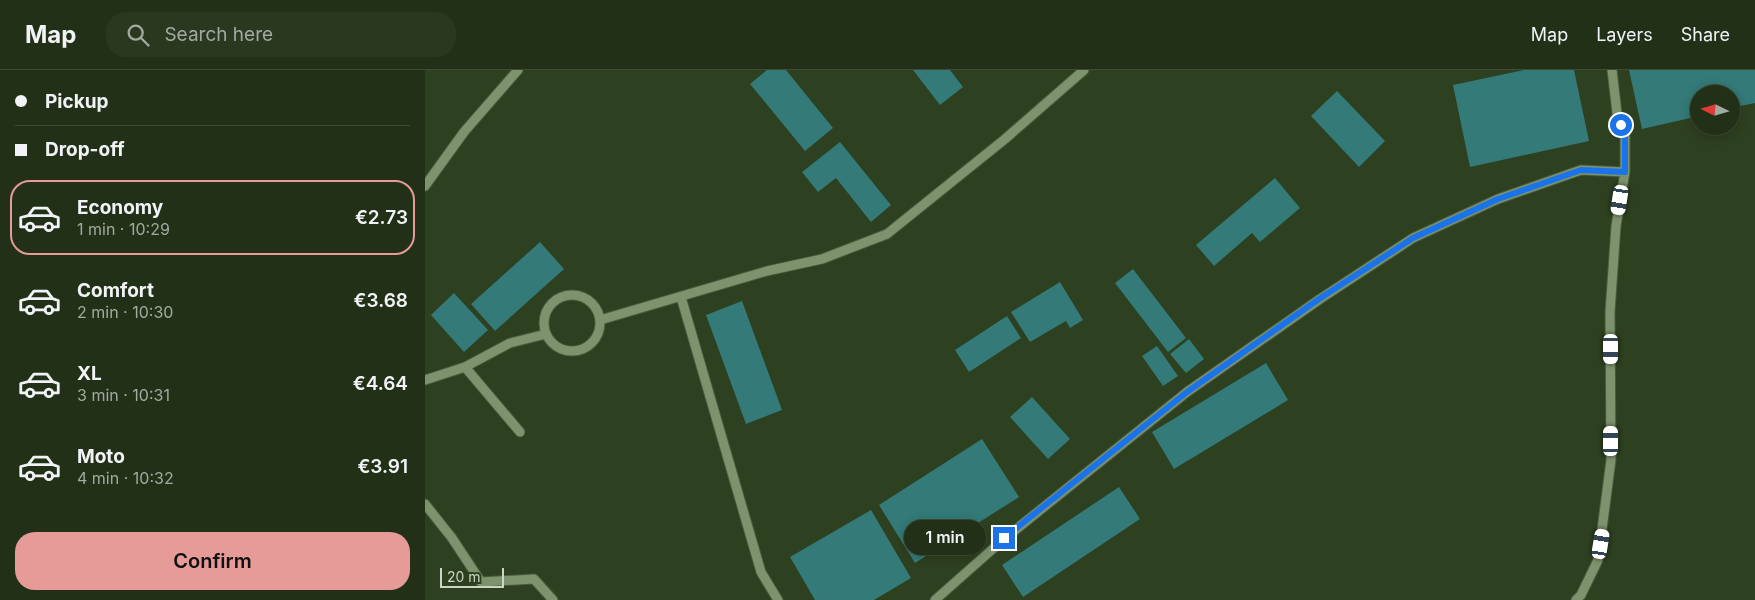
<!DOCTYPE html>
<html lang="en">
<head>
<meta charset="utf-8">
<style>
  body { margin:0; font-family:Inter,sans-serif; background:#2a3820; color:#f1f3f6; height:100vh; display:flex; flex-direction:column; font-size:19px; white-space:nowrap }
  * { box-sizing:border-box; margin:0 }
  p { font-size:16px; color:#a2a9a1 }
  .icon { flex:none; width:28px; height:28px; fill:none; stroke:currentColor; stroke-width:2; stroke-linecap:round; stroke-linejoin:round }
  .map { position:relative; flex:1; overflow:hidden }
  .side { display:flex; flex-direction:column; background:#223017; width:425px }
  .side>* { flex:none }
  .banner { display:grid; align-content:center; height:110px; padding:0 15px; background:#223017 }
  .needle { width:32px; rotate:275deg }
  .buttons { position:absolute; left:1265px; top:15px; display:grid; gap:10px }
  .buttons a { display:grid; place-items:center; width:50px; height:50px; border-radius:50%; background:#223017; box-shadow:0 2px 12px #0003,0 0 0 1px #3f4b36; font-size:25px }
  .scale { position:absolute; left:15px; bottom:12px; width:64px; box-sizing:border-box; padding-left:5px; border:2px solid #cad6c2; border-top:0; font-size:14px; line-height:18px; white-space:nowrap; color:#cad6c2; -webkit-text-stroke:4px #2d401f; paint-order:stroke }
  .end { position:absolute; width:22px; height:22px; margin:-11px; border:6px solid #1a73e8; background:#fff; box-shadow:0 0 0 2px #fff }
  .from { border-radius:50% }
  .bubble { position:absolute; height:35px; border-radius:18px; background:#223017; box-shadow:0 2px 12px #0003,0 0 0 1px #3f4b36; font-size:16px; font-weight:600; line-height:35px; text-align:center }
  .car { position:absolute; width:15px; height:30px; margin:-15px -8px; border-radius:6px; box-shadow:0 0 4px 1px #0007; background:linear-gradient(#fff 24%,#345 0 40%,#fff 0 76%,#345 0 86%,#fff 0) }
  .banner b { display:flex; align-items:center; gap:18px; height:48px; font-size:19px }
  .banner b+b { border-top:1px solid #3f4b36 }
  .banner i { width:12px; height:12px; background:#f1f3f6 }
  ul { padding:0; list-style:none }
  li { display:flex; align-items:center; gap:15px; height:75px; margin:0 10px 8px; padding:0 5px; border:2px solid transparent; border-radius:20px }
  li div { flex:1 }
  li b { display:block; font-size:19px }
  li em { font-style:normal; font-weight:600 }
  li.selected { border-color:#e69b98 }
  li>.icon { width:45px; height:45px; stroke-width:1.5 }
  .action { display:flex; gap:10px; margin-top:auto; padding:10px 15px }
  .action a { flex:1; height:58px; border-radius:20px; background:#e69b98; color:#111; font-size:20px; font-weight:600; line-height:58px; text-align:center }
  header { display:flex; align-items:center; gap:30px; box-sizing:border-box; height:70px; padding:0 25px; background:#223017; border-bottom:1px solid #3f4b36 }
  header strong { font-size:24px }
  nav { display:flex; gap:28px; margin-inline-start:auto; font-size:18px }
  .search { width:350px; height:45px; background:#2a3820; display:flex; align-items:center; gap:12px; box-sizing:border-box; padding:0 18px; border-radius:20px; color:#a2a9a1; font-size:19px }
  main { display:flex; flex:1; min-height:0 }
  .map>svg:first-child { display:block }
</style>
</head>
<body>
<header>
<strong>Map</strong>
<div class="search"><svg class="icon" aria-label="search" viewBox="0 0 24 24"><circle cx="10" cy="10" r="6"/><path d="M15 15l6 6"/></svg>Search here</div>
<nav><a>Map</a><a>Layers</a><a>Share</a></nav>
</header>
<main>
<section class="side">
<div class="banner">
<b><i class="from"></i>Pickup</b>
<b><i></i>Drop-off</b>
</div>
<ul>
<li class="selected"><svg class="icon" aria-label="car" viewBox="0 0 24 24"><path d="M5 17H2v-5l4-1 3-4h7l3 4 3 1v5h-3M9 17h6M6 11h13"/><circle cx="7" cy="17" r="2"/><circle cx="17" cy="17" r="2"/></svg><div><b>Economy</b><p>1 min · 10:29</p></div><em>€2.73</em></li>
<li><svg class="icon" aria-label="car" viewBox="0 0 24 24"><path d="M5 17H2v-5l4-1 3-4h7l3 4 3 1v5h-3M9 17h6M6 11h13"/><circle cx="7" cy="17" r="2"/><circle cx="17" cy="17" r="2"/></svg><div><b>Comfort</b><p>2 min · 10:30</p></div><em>€3.68</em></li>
<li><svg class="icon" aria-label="car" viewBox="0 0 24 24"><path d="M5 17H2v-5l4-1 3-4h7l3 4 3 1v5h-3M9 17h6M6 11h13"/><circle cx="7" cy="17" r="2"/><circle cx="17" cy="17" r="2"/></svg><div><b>XL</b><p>3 min · 10:31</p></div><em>€4.64</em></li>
<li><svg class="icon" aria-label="car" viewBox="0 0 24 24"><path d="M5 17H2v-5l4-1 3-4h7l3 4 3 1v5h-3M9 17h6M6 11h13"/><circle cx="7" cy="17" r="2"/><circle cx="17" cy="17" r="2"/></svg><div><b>Moto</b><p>4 min · 10:32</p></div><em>€3.91</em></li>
</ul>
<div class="action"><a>Confirm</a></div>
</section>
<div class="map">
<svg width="1330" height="530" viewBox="0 0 1330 530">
  <rect width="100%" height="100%" fill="#2d401f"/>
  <path fill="#337a78" d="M342 0H361L408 58 380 81 325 14Z
    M488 0H525L538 17 515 35Z
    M1099 0H1149L1164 71 1045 97 1028 15Z
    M1204 0H1330V33L1306 38V24H1274V46L1217 59Z
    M912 21 960 71 934 97 886 46Z
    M415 72 466 135 446 152 411 108 393 122 377 102Z
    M850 108 875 138 835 172 827 163 789 196 771 175Z
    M115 172 139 199 70 261 46 234Z
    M708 199 761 268 743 282 690 213Z
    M635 212 658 250 645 258 641 251 605 272 586 242Z
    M29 223 63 260 39 282 6 245Z
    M317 231 357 340 321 354 281 245Z
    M582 246 596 268 544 302 530 280Z
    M764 269 779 289 761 303 745 284Z
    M732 276 753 306 738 316 717 286Z
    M841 293 863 330 749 399 727 362Z
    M607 327 645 369 623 389 585 347Z
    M557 369 594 427 490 493 454 435Z
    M694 417 715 449 598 527 577 495Z
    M446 440 486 508 449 530H390L365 487Z"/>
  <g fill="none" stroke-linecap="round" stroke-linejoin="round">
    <g stroke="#4b5b3e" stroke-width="11">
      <path id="minor" d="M0 116 39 62 93 0
        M119 253a28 28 0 1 1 56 0a28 28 0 1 1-56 0Z
        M256 227 336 502 353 530
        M175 250 342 201 397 189 462 164 580 69 659 0
        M40 297 95 362
        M0 310 40 297 85 273 121 264
        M0 434 27 468 56 512 109 509 128 530
        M510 530 579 469 762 322 895 229 988 168 1073 129 1156 100 1200 102
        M1151 530 1156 525 1173 490 1186 390 1185 242 1191 156 1200 102V67L1192 43 1187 0"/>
    </g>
    <use href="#minor" stroke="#7d936e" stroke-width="9"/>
  </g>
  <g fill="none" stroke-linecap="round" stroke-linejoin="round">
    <path stroke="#1a73e8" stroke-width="6" d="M579 468 762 322 894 229 988 168 1073 129 1156 100 1200 102V67L1196 55"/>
  </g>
</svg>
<div class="buttons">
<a><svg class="needle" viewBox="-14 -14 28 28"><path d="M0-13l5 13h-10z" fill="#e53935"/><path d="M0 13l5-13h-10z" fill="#a2a9a1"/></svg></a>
</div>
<div class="scale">20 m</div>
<i class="end from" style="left:1196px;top:55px"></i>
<i class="end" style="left:579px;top:468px"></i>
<div class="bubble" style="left:479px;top:450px;width:82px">1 min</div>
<i class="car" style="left:1195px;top:130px;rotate:189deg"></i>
<i class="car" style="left:1186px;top:279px;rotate:180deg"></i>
<i class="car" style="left:1186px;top:371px;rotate:0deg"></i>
<i class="car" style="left:1176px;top:474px;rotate:9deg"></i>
</div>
</main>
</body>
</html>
